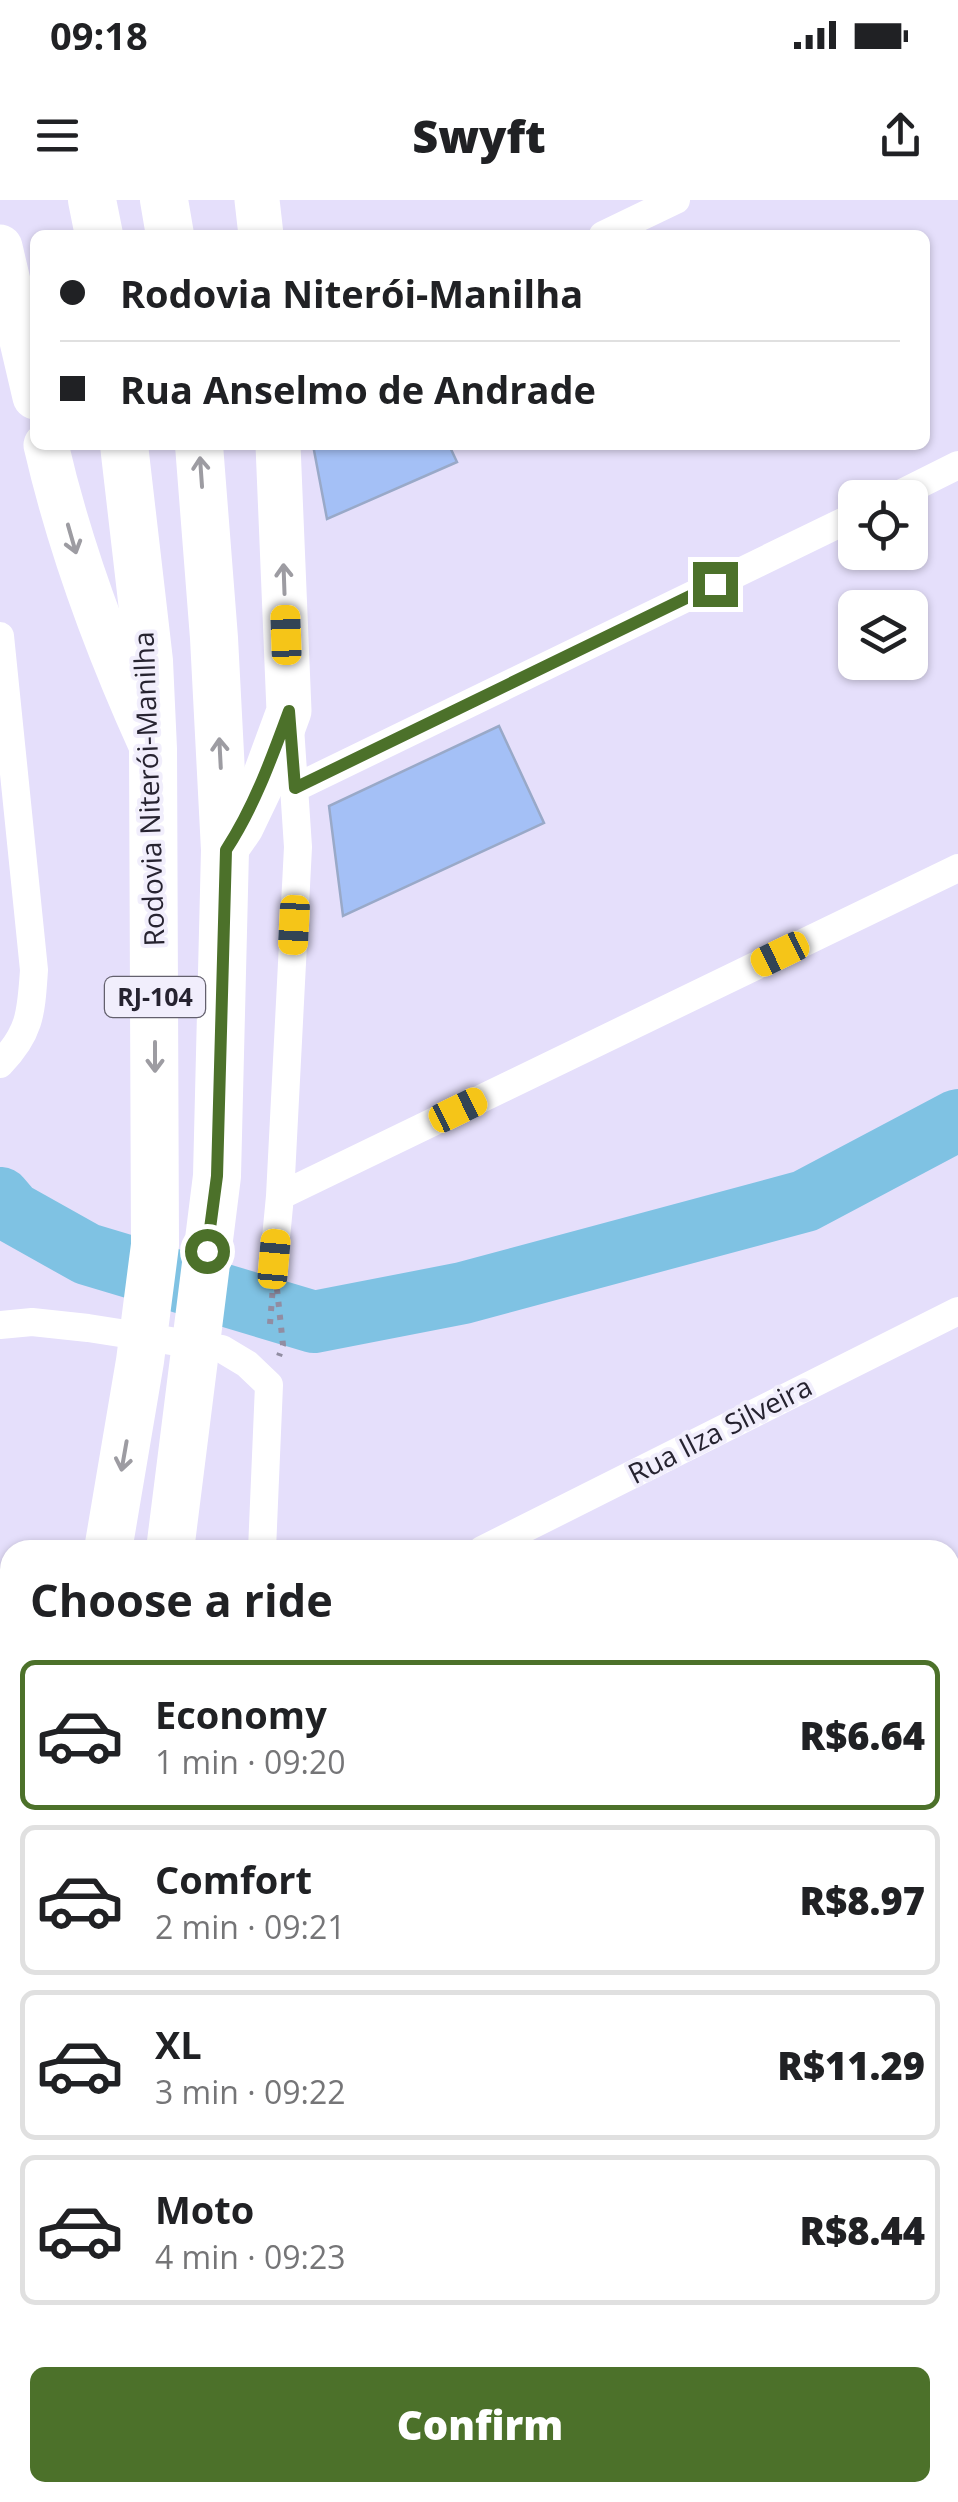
<!DOCTYPE html>
<html lang="en">
<head>
<meta charset="utf-8">
<style>
  body { margin:0; font-family:"Open Sans",sans-serif; background:#f2f2f2; color:#202124; height:100vh; display:flex; flex-direction:column; font-size:38px; white-space:nowrap }
  * { box-sizing:border-box; margin:0 }
  p { font-size:32px; color:#757577 }
  .icon { flex:none; width:55px; height:55px; fill:none; stroke:currentColor; stroke-width:2; stroke-linecap:round; stroke-linejoin:round }
  .map { position:relative; flex:1; overflow:hidden }
  .sheet { position:absolute; left:0px; top:1340px; width:960px; height:962px; display:flex; flex-direction:column; background:#fff; border-radius:30px 30px 0 0; box-shadow:0 2px 8px #0004 }
  .sheet>* { flex:none }
  .top-card { position:absolute; left:30px; top:30px; width:900px; height:220px; border-radius:15px; box-shadow:0 2px 8px #0004; display:grid; align-content:center; height:220px; padding:0 30px; background:#fff }
  .controls { position:absolute; left:838px; top:280px; display:grid; gap:20px }
  .controls a { display:grid; place-items:center; width:90px; height:90px; border-radius:15px; background:#fff; box-shadow:0 2px 8px #0004; font-size:50px }
  .end { position:absolute; width:45px; height:45px; margin:-22px; border:12px solid #4c712a; background:#fff; box-shadow:0 0 0 5px #fff }
  .from { border-radius:50% }
  .car { position:absolute; width:30px; height:60px; margin:-30px -15px; border-radius:12px; box-shadow:0 0 8px 2px #0007; background:linear-gradient(#f5c518 24%,#345 0 40%,#f5c518 0 76%,#345 0 86%,#f5c518 0) }
  .top-card b { display:flex; align-items:center; gap:35px; height:95px; font-size:38px }
  .top-card b+b { border-top:2px solid #e0e0e0 }
  .top-card i { width:25px; height:25px; background:#202124 }
  ul { padding:0; list-style:none }
  li { display:flex; align-items:center; gap:30px; height:150px; margin:0 20px 15px; padding:0 10px; border:5px solid #e0e0e0; border-radius:15px }
  li div { flex:1 }
  li b { display:block; font-size:38px }
  li em { font-style:normal; font-weight:800 }
  li.active { border-color:#4c712a }
  li>.icon { width:90px; height:90px; stroke-width:1.5 }
  h2 { padding:0 30px; font-size:45px; line-height:120px }
  .action { display:flex; gap:20px; margin-top:auto; padding:20px 30px }
  .action a { flex:1; height:115px; border-radius:15px; background:#4c712a; color:#fff; font-size:40px; font-weight:800; line-height:115px; text-align:center }
  .status { display:flex; justify-content:space-between; align-items:center; height:70px; padding:0 50px; background:#fff; direction:ltr }
  .status svg { height:28px; fill:currentColor }
  header { display:flex; justify-content:space-between; align-items:center; height:130px; padding:0 30px; background:#fff; font-size:45px; font-weight:800 }
  .map>svg:first-child { display:block }
</style>
</head>
<body>
<div class="status"><b>09:18</b><svg viewBox="0 0 49 12"><path d="M0 12V9h3v3zM5 12V6h3v6zM10 12V3h3v9zM15 12V0h3v12zM26 1h20v11H26zM47 4h2v5h-2z"/></svg></div>
<header><svg class="icon" aria-label="menu" viewBox="0 0 24 24"><path d="M4 6h16M4 12h16M4 18h16"/></svg>Swyft<svg class="icon" aria-label="share" viewBox="0 0 24 24"><path d="M12 15V3M7 8l5-5 5 5M5 13v7h14v-7"/></svg></header>
<div class="map">
<svg width="958" height="2302" viewBox="0 0 958 2302">
  <rect width="100%" height="100%" fill="#e5dffb"/>
  <g fill="none" stroke-linecap="round" stroke-linejoin="round">
    <path stroke="#7fc2e3" stroke-width="62" d="M0 998 12 1012 87 1054 314 1122 463 1093 805 1001 958 920"/>
  </g>
  <path fill="#a4c0f6" stroke="#99a9c8" stroke-width="2.5" d="M313 245H449L457 262 327 319Z
    M499 526 544 623 343 716 329 606Z"/>
  <g fill="none" stroke-linecap="round" stroke-linejoin="round">
    <path stroke="#918da2" stroke-width="6" stroke-dasharray="5 8" stroke-linecap="butt" d="M277 1089 283 1145 279 1156
      M270 1124 273 1086
      M10 2221 6 2233 10 2234"/>
    <path stroke="#fff" stroke-width="28" d="M603 35 676 0
      M892 298 958 265
      M0 436 34 770C31 812 31 832 0 864
      M295 588 855 316
      M280 996 958 668
      M274 1059 280 996 298 647 290 527
      M0 1125 32 1122 88 1128 222 1149 247 1164 269 1185 262 1350
      M482 1350 958 1111
      M0 1796 10 1789
      M950 1859 958 1863
      M950 2283 958 2288
      M22 2302 25 2292
      M274 2302 280 2292"/>
    <path stroke="#fff" stroke-width="35" d="M950 1491 958 1484"/>
    <path stroke="#fff" stroke-width="45" d="M257 0 261 35
      M0 47 35 197
      M46 245C70 349 107 448 151 545
      M225 650 241 627 264 579 289 511 278 245"/>
    <path stroke="#fff" stroke-width="48" d="M92 0 99 35
      M164 0 170 35
      M108 1350 140 1161 155 1045 153 549 149 461 124 245
      M170 1350 217 976 225 650 214 438 199 245
      M0 1712 10 1708
      M0 1891 10 1854
      M0 2138 10 2114"/>
  </g>
  <defs><path id="oneway-shaft" d="M-6 0H5M1.5-3L5.5 0L1.5 3" fill="none" stroke-width="1.6" stroke-linecap="round" stroke-linejoin="round" transform="scale(2.5)"/></defs>
  <g stroke="#9d9ca2">
    <use href="#oneway-shaft" transform="translate(201 272) rotate(-94)"/>
    <use href="#oneway-shaft" transform="translate(72 339) rotate(74)"/>
    <use href="#oneway-shaft" transform="translate(284 379) rotate(-92)"/>
    <use href="#oneway-shaft" transform="translate(220 553) rotate(-93)"/>
    <use href="#oneway-shaft" transform="translate(155 857) rotate(90)"/>
    <use href="#oneway-shaft" transform="translate(124 1256) rotate(100)"/>
  </g>
  <g fill="none" stroke-linecap="round" stroke-linejoin="round">
    <path stroke="#4c712a" stroke-width="12" d="M207 1051 217 976 226 650C254 607 271 560 289 511L295 588 715 384"/>
  </g>
  <g text-anchor="middle" stroke-width="8" stroke-linejoin="round" paint-order="stroke">
    <rect fill="#f1eefc" stroke="#63606d" stroke-width="2.5" x="105" y="777" width="100" height="40" rx="8"/>
    <g font-size="25" font-weight="bold" fill="#262330">
      <text x="155" y="806">RJ-104</text>
    </g>
    <g font-size="28" fill="#262330" stroke="#f1eefc">
      <text transform="translate(149 589) rotate(-92)" y="10">Rodovia Niterói-Manilha</text>
      <text transform="translate(720 1230) rotate(-27)" y="10">Rua Ilza Silveira</text>
    </g>
  </g>
</svg>
<div class="controls">
<a><svg class="icon" aria-label="locate" viewBox="0 0 24 24"><circle cx="12" cy="12" r="6"/><path d="M12 2v4M12 18v4M2 12h4M18 12h4"/></svg></a>
<a><svg class="icon" aria-label="layers" viewBox="0 0 24 24"><path d="M12 4l9 5-9 5-9-5zM3 14l9 5 9-5"/></svg></a>
</div>
<i class="end from" style="left:207px;top:1051px"></i>
<i class="end" style="left:715px;top:384px"></i>
<i class="car" style="left:286px;top:435px;rotate:358deg"></i>
<i class="car" style="left:294px;top:725px;rotate:183deg"></i>
<i class="car" style="left:780px;top:754px;rotate:244deg"></i>
<i class="car" style="left:458px;top:910px;rotate:64deg"></i>
<i class="car" style="left:274px;top:1059px;rotate:5deg"></i>
<div class="top-card">
<b><i class="from"></i>Rodovia Niterói-Manilha</b>
<b><i></i>Rua Anselmo de Andrade</b>
</div>
<section class="sheet">
<h2>Choose a ride</h2>
<ul>
<li class="active"><svg class="icon" aria-label="car" viewBox="0 0 24 24"><path d="M5 17H2v-5l4-1 3-4h7l3 4 3 1v5h-3M9 17h6M6 11h13"/><circle cx="7" cy="17" r="2"/><circle cx="17" cy="17" r="2"/></svg><div><b>Economy</b><p>1 min · 09:20</p></div><em>R$6.64</em></li>
<li><svg class="icon" aria-label="car" viewBox="0 0 24 24"><path d="M5 17H2v-5l4-1 3-4h7l3 4 3 1v5h-3M9 17h6M6 11h13"/><circle cx="7" cy="17" r="2"/><circle cx="17" cy="17" r="2"/></svg><div><b>Comfort</b><p>2 min · 09:21</p></div><em>R$8.97</em></li>
<li><svg class="icon" aria-label="car" viewBox="0 0 24 24"><path d="M5 17H2v-5l4-1 3-4h7l3 4 3 1v5h-3M9 17h6M6 11h13"/><circle cx="7" cy="17" r="2"/><circle cx="17" cy="17" r="2"/></svg><div><b>XL</b><p>3 min · 09:22</p></div><em>R$11.29</em></li>
<li><svg class="icon" aria-label="car" viewBox="0 0 24 24"><path d="M5 17H2v-5l4-1 3-4h7l3 4 3 1v5h-3M9 17h6M6 11h13"/><circle cx="7" cy="17" r="2"/><circle cx="17" cy="17" r="2"/></svg><div><b>Moto</b><p>4 min · 09:23</p></div><em>R$8.44</em></li>
</ul>
<div class="action"><a>Confirm</a></div>
</section>
</div>
</body>
</html>
